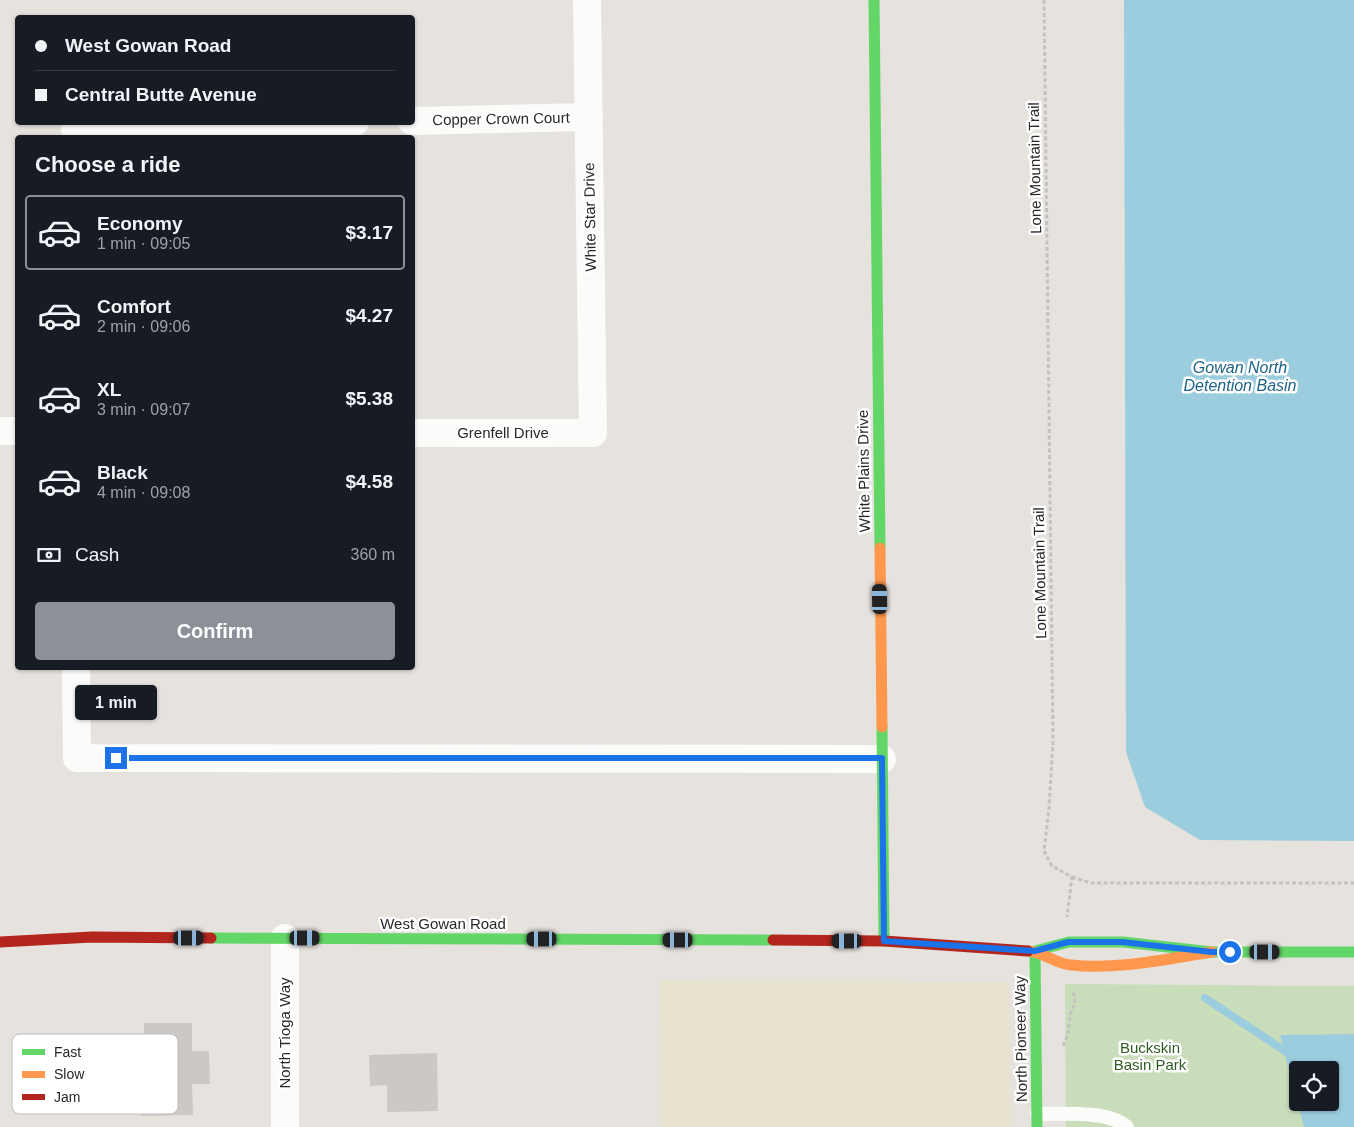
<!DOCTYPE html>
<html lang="en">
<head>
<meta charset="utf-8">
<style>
  body { margin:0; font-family:Arial,sans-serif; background:#20242c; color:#f1f3f6; height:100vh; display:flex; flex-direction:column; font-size:19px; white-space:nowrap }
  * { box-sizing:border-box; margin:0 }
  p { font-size:16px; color:#9ea1a6 }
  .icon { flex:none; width:28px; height:28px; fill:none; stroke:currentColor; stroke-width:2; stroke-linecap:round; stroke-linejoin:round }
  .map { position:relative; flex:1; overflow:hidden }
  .drawer { position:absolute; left:15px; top:135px; width:400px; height:535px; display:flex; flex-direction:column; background:#171b24; border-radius:5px; box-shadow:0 1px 4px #0004 }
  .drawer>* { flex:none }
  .top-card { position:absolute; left:15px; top:15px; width:400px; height:110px; border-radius:5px; box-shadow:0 1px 4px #0004; display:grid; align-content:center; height:110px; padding:0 20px; background:#171b24 }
  .fabs { position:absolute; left:1289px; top:1061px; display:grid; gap:10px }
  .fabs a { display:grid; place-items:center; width:50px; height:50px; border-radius:5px; background:#171b24; box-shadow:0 1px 4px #0004; font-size:25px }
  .end { position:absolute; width:22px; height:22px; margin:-11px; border:6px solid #1a73e8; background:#fff; box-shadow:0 0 0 2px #fff }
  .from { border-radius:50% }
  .bubble { position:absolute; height:35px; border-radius:5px; background:#171b24; box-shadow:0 1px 4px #0004; font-size:16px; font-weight:700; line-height:35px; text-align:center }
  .car { position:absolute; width:15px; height:30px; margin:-15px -8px; border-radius:6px; box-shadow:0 0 4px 1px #0007; background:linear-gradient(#222 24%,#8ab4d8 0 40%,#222 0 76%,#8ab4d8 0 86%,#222 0) }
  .top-card b { display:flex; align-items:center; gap:18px; height:48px; font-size:19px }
  .top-card b+b { border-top:1px solid #363941 }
  .top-card i { width:12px; height:12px; background:#f1f3f6 }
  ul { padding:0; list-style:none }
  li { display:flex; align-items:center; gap:15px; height:75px; margin:0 10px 8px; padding:0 10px; border:2px solid transparent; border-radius:5px }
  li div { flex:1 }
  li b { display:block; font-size:19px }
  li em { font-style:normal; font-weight:700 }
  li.on { border-color:#8c9099 }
  li>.icon { width:45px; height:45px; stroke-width:1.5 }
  h2 { padding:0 20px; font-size:22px; line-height:60px }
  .pay { display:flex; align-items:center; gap:12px; height:55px; padding:0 20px; font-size:19px }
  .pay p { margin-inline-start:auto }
  .cta { display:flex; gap:10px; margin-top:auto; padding:10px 20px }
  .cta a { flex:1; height:58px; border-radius:5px; background:#8c9099; color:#fff; font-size:20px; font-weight:700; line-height:58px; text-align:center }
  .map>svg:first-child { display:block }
</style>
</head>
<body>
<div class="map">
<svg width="1354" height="1127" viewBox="0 0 1354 1127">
  <rect width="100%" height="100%" fill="#e6e2de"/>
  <path fill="#c9ddbb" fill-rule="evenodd" d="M1065 984 1354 986V1127H1066ZM1298 1070H1330V1102H1298Z"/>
  <path fill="#e8e3cf" d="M660 980 1009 982 1011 1127H661Z"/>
  <path fill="#9bcdde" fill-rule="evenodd" d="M1124 0H1354V841L1200 840 1145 807 1126 752Z
    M1354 1034V1127H1304L1280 1035ZM1298 1070H1330V1102H1298Z"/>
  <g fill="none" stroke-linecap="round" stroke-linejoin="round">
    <path stroke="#9bcdde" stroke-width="8" d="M1205 998 1291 1055"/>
  </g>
  <path fill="#cbc8c5" d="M144 1023H192V1051H209L210 1084H192L193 1115 141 1116V1084L162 1083V1051H144Z
    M437 1053 438 1111 387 1112V1085L370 1086 369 1055Z"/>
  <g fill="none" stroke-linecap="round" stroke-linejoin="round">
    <path stroke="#c3c2c2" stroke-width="3" stroke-dasharray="4 2.5" stroke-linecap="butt" d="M1044 0 1053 741 1049 808 1044 851 1052 866 1072 877 1067 917
      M1072 877 1091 883H1354
      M1063 1046 1068 1034 1070 1015 1075 1003 1073 990"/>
    <path stroke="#fbfbfa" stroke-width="14" d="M1037 1114C1062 1114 1108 1110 1127 1127"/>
    <path stroke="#fbfbfa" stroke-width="28" d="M412 121 589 117
      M75 129 355 122
      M0 431H18
      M412 433H593L587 0
      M76 668 77 758 882 759
      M285 938V1127"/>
    <path stroke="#63d668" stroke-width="11" d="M874 0 880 548
      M882 727 884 941
      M211 938 773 940
      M1035 951 1069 942H1123L1212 952H1354
      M1035 951 1037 1127"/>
    <path stroke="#ff974d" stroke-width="11" d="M880 548 882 727
      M1028 951C1043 952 1056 964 1071 965 1118 970 1166 959 1212 952"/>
    <path stroke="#b3261e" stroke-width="11" d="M773 940 884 941 1028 951
      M0 942 92 937 211 938"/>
  </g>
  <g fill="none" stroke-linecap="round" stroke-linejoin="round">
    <path stroke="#1a73e8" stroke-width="6" d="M116 758H882L884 941 1035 951 1068 942H1122L1212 952H1230"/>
  </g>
  <g text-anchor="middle" stroke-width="5" stroke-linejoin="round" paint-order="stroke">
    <g font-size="15" fill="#282828" stroke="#fff">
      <text transform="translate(501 119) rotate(-1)" y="5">Copper Crown Court</text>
      <text transform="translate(1035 168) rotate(-91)" y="5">Lone Mountain Trail</text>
      <text transform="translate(590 217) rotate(-91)" y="5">White Star Drive</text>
      <text x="503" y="438">Grenfell Drive</text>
      <text transform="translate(864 471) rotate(-91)" y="5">White Plains Drive</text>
      <text transform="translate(1040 573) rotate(-91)" y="5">Lone Mountain Trail</text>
      <text x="443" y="929">West Gowan Road</text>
      <text transform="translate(285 1033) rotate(-90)" y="5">North Tioga Way</text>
      <text transform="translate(1021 1039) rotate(-91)" y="5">North Pioneer Way</text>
    </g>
    <g font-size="15" fill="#2e5b22" stroke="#fff">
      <text x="1150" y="1053">Buckskin<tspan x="1150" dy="17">Basin Park</tspan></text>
    </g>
    <g font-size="16" font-style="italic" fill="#1d6387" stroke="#fff">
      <text x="1240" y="373">Gowan North<tspan x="1240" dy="18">Detention Basin</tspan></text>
    </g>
  </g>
  <rect x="12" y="1034" width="166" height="80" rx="8" fill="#fff" stroke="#bebebe" stroke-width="1"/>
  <rect x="22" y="1049" width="23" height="6" fill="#63d668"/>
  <rect x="22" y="1071" width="23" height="7" fill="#ff974d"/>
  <rect x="22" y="1094" width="23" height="6" fill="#b3261e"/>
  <g font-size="14" fill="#282828">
    <text x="54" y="1057">Fast</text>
    <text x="54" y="1079">Slow</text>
    <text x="54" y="1102">Jam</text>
  </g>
</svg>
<div class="fabs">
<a><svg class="icon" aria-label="locate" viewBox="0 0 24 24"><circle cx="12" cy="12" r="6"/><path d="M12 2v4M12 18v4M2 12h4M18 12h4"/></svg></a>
</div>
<i class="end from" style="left:1230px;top:952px"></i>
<i class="end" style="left:116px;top:758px"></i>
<div class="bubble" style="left:75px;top:685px;width:82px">1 min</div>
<i class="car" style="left:880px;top:599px;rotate:359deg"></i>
<i class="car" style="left:189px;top:938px;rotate:90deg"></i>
<i class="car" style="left:305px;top:938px;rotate:90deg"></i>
<i class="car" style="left:542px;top:939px;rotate:270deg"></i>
<i class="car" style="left:678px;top:940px;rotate:270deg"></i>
<i class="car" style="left:847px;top:941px;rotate:270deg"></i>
<i class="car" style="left:1265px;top:952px;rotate:90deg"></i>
<div class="top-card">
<b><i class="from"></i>West Gowan Road</b>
<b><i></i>Central Butte Avenue</b>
</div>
<section class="drawer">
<h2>Choose a ride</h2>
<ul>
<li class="on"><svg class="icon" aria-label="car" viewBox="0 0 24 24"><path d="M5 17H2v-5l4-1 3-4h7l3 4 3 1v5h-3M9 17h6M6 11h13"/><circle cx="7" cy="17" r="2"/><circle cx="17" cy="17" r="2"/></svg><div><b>Economy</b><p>1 min · 09:05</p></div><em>$3.17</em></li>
<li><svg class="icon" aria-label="car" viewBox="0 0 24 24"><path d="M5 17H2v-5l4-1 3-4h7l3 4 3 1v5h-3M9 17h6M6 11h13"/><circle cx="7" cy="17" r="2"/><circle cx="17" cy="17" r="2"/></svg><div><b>Comfort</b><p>2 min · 09:06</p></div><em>$4.27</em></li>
<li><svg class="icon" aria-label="car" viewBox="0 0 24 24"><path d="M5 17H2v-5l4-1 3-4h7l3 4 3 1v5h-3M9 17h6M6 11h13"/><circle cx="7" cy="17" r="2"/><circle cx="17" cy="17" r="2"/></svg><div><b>XL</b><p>3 min · 09:07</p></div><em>$5.38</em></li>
<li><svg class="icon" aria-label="car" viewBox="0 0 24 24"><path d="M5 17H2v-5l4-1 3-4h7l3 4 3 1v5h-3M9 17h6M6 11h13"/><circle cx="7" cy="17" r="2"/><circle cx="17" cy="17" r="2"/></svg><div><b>Black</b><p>4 min · 09:08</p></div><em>$4.58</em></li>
</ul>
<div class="pay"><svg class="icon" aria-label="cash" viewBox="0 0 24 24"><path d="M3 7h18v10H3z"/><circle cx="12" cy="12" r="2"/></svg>Cash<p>360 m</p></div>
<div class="cta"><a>Confirm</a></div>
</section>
</div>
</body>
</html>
